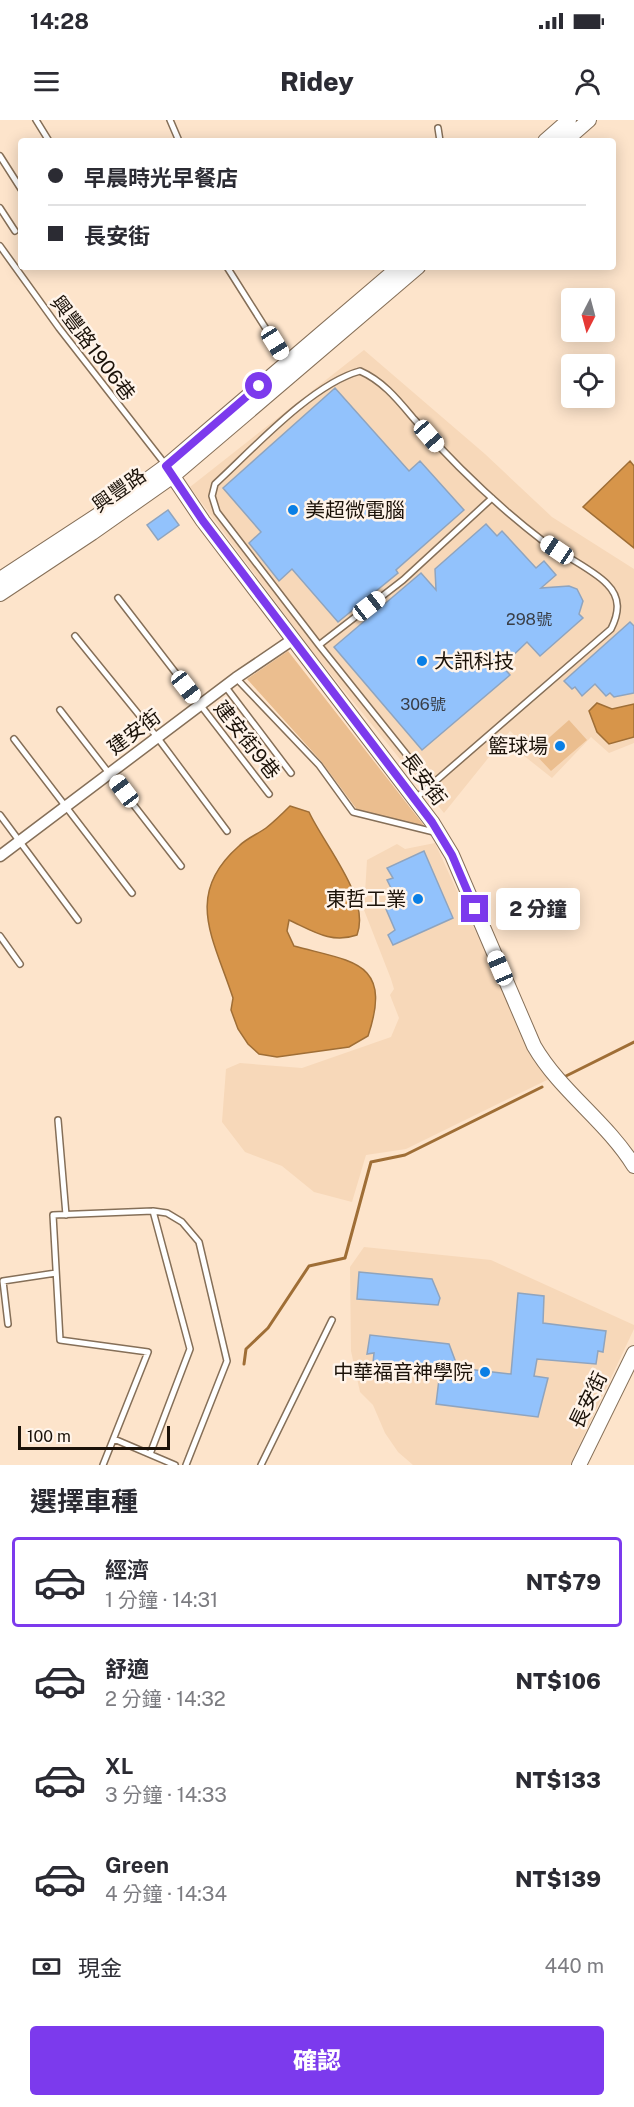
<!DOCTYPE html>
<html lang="zh-TW">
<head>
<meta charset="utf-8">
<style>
  body { margin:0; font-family:"Public Sans","Noto Sans TC",sans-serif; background:#f7f7f7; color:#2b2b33; height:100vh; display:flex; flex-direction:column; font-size:22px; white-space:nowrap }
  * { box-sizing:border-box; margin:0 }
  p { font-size:20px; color:#7c7c81 }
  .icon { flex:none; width:33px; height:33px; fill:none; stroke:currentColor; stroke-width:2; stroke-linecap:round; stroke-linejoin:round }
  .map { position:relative; height:1345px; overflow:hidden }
  .drawer { display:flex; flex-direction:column; background:#fff; flex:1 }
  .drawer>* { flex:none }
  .guide { position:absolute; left:18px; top:18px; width:598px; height:132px; border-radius:6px; box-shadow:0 3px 15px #0003; display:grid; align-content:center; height:132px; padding:0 30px; background:#fff }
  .needle { width:39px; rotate:186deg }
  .tools { position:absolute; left:561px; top:168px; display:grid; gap:12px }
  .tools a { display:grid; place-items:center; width:54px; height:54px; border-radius:6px; background:#fff; box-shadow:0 3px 15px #0003; font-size:30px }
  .scale { position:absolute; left:18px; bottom:15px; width:152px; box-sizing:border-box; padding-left:6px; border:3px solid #1b1209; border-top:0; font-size:16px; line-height:21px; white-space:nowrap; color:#1b1209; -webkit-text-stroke:4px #fff4ea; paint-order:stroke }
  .end { position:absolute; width:27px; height:27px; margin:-14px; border:8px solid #7c3aed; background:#fff; box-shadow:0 0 0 3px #fff }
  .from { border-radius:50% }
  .bubble { position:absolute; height:42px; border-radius:6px; background:#fff; box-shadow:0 3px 15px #0003; font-size:20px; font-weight:800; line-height:42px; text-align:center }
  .car { position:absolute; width:18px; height:36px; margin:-18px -9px; border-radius:8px; box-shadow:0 0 4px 2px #0007; background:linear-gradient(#fff 24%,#345 0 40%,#fff 0 76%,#345 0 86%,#fff 0) }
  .guide b { display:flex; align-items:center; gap:21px; height:57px; font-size:22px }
  .guide b+b { border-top:2px solid #e1e1e2 }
  .guide i { width:15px; height:15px; background:#2b2b33 }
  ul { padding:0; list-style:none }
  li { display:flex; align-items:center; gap:18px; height:90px; margin:0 12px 9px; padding:0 18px; border:3px solid transparent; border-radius:6px }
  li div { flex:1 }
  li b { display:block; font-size:22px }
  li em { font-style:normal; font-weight:800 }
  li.current { border-color:#7c3aed }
  li>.icon { width:54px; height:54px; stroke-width:1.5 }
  h2 { padding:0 30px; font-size:27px; line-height:72px }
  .pay { display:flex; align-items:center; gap:15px; height:66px; padding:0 30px; font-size:22px }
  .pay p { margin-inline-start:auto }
  .primary-button { display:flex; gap:12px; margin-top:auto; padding:12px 30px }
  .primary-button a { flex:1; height:69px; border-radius:6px; background:#7c3aed; color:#fff; font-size:24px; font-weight:800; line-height:69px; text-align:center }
  .status { display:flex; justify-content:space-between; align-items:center; height:42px; padding:0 30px; background:#fff; direction:ltr }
  .status svg { height:16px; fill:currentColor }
  header { display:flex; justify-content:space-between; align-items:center; height:78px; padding:0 30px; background:#fff; font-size:27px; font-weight:800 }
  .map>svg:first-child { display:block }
</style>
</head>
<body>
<div class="status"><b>14:28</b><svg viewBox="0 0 49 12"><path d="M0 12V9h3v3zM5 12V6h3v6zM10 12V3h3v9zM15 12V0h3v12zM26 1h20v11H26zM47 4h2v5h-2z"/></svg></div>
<header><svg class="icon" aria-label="menu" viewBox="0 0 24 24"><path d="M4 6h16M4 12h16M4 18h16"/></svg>Ridey<svg class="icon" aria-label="person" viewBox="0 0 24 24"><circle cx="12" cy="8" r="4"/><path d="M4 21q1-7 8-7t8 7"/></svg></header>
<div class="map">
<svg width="634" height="1345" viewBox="0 0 634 1345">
  <rect width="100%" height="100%" fill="#fde4cb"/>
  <path fill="#f7d8b9" d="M364 230 485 334 552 397 634 449V623L609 633 591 617 552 658 523 635 519 619 510 611 444 693 311 530 190 367Z
    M435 723 533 937 549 959 406 1029 366 1035 352 1082 314 1072 282 1046 245 1032 222 1002 226 949 240 943 302 948 391 917 399 898 390 875 394 869 391 859 364 790 367 740 397 724 405 729Z
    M364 1127 491 1140 634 1205V1209L570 1345H413L398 1332 385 1313 373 1285 360 1272 351 1231 350 1147Z"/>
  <path fill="#ebbe8f" d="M288 531 426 708 358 691 321 641 247 559Z
    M569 600 587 620 551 651 533 632Z"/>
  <path fill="#d7954a" stroke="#9f6e36" stroke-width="1.5" d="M630 341 634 346V428L583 387Z
    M597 583 612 589 634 584V617L609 624 597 612 589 591Z
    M290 686 309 692C324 725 371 778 357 815 331 824 313 811 289 800L287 811 294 826C353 842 393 841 368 916L349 927 277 937 259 934 248 924 238 909 231 890 233 878C214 819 183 775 239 726 247 718 258 714 266 708 275 701 283 693 290 686Z"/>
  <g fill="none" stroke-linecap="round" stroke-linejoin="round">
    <path stroke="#9f6e36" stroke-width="3" d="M564 957 634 922
      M244 1244 246 1229 268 1208 309 1146 345 1138 371 1042 405 1035 542 967"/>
  </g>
  <path fill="#92c2fc" stroke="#8fa4be" stroke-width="1.5" d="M335 268 409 351 420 341 464 390 396 450 398 453 338 502 292 449 279 461 249 423 261 412 223 368Z
    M168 390 179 405 158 420 147 405Z
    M486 404 497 416 502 411 536 448 544 441 556 455 541 468 569 466 577 469 583 481 579 494 583 498 540 536 527 522 502 546 510 555 422 630 334 527 421 453 436 470 435 449Z
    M630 502 634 506V573L614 577 610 573 606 576 595 564 582 576 575 567 572 569 564 561Z
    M424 731 453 798 393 825 388 815 395 810 386 789 393 785 387 773 392 770 387 760 393 758 387 748Z
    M359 1152 432 1159 440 1178 438 1185 357 1179Z
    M518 1173 544 1176 543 1203 606 1211 603 1232 598 1231 596 1244 537 1239 534 1256 548 1258 538 1297 436 1284 440 1251 373 1243 374 1233 367 1234 370 1215 449 1224 458 1248 511 1254Z"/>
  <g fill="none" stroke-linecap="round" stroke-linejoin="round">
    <g stroke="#856f58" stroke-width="8">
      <path id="lane" d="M36 0 49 21
        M170 0 179 21
        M438 8 440 21
        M0 36 21 69
        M0 88 15 111
        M0 126 59 208 165 344
        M227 147 287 242
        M118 478 269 674
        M75 516 157 617 227 711
        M319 525 403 460 492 378
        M236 558 319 645 353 692 434 712
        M225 566 291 653
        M60 590 181 746
        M14 619 132 773
        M416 678 611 509C619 493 621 478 607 464 593 449 560 434 543 421 496 385 453 343 414 299 398 280 383 261 360 251 312 264 253 329 215 364L212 376 217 392 319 525 431 665
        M0 695 78 800
        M0 816 20 844
        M58 1000 66 1095
        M8 1204 3 1161 56 1153
        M114 1319 175 1345
        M150 1334 190 1229 153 1091
        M103 1345 148 1232 60 1220 53 1095 153 1091 167 1093 182 1102 199 1122 227 1241 186 1345
        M261 1345 332 1200"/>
    </g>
    <g stroke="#856f58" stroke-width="13">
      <path id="street" d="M0 736 236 558 292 520"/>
    </g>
    <g stroke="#856f58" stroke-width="16">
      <path id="secondary" d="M545 21 569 0
        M565 21 589 0
        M166 346 203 401 432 702 452 735 534 926C560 971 606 1001 634 1046
        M0 459 107 389 166 346 399 147
        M0 474 92 413 173 356 418 147
        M579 1345 634 1233"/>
    </g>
    <use href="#lane" stroke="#fff" stroke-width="5"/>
    <use href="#street" stroke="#fff" stroke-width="10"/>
    <use href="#secondary" stroke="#fff" stroke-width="14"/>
  </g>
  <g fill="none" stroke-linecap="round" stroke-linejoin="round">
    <path stroke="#7c3aed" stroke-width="8" d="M259 266 166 346 203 401 432 702 452 735 475 789"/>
  </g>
  <g fill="#0a7fe5" stroke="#fff4ea" stroke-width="2">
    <circle cx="293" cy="390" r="6"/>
    <circle cx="422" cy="541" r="6"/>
    <circle cx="560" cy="626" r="6"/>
    <circle cx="418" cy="779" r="6"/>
    <circle cx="485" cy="1252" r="6"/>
  </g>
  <g text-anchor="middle" stroke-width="5" stroke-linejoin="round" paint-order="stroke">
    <g font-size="16" fill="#393e46">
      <text x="529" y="505">298號</text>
      <text x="423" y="590">306號</text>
    </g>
    <g font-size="20" fill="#1b1209" stroke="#fff4ea">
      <text transform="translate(93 228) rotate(53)" y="7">興豐路1906巷</text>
      <text transform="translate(119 370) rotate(-35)" y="7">興豐路</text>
      <text transform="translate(134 612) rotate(-37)" y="7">建安街</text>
      <text transform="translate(247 620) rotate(52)" y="7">建安街9巷</text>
      <text transform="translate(424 659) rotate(53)" y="7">長安街</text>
      <text transform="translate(588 1280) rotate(-64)" y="7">長安街</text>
    </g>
    <g font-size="20" fill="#1b1209" stroke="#fff4ea" text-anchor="end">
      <text x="305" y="397" text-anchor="start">美超微電腦</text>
      <text x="434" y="548" text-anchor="start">大訊科技</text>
      <text x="548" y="633">籃球場</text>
      <text x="406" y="786">東哲工業</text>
      <text x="473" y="1259">中華福音神學院</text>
    </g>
  </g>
</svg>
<div class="tools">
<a><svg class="needle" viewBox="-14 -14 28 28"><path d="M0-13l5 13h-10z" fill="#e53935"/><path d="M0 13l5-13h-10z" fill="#7c7c81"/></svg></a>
<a><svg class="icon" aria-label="locate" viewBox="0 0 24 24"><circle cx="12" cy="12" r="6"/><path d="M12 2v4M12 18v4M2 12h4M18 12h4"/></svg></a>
</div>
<div class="scale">100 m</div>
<i class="end from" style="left:259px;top:266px"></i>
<i class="end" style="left:475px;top:789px"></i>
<div class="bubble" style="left:496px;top:768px;width:84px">2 分鐘</div>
<i class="car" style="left:275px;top:223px;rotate:148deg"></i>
<i class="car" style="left:429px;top:316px;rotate:139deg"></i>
<i class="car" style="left:557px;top:430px;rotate:304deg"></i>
<i class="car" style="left:369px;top:486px;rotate:52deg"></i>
<i class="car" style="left:186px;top:567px;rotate:142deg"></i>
<i class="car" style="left:124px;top:671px;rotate:323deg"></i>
<i class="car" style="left:500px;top:848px;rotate:337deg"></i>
<div class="guide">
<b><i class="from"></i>早晨時光早餐店</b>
<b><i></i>長安街</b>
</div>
</div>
<section class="drawer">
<h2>選擇車種</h2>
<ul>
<li class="current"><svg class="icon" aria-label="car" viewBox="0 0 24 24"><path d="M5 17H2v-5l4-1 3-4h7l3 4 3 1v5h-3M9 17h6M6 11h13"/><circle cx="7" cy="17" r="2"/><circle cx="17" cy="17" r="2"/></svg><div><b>經濟</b><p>1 分鐘 · 14:31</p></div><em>NT$79</em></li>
<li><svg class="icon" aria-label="car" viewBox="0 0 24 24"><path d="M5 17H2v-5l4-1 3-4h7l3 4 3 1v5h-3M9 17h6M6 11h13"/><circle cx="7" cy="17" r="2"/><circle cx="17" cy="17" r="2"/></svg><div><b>舒適</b><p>2 分鐘 · 14:32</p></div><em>NT$106</em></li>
<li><svg class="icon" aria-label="car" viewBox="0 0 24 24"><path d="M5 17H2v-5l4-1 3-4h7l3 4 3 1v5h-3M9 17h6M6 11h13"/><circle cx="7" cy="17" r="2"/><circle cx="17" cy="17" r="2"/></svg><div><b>XL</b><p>3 分鐘 · 14:33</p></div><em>NT$133</em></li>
<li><svg class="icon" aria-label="car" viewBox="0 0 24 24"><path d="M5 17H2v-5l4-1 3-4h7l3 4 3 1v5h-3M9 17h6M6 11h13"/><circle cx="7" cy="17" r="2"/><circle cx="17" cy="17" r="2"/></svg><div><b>Green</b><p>4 分鐘 · 14:34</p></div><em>NT$139</em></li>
</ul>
<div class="pay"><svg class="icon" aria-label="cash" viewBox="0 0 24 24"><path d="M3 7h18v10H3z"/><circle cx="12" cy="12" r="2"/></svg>現金<p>440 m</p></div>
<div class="primary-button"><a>確認</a></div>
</section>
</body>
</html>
